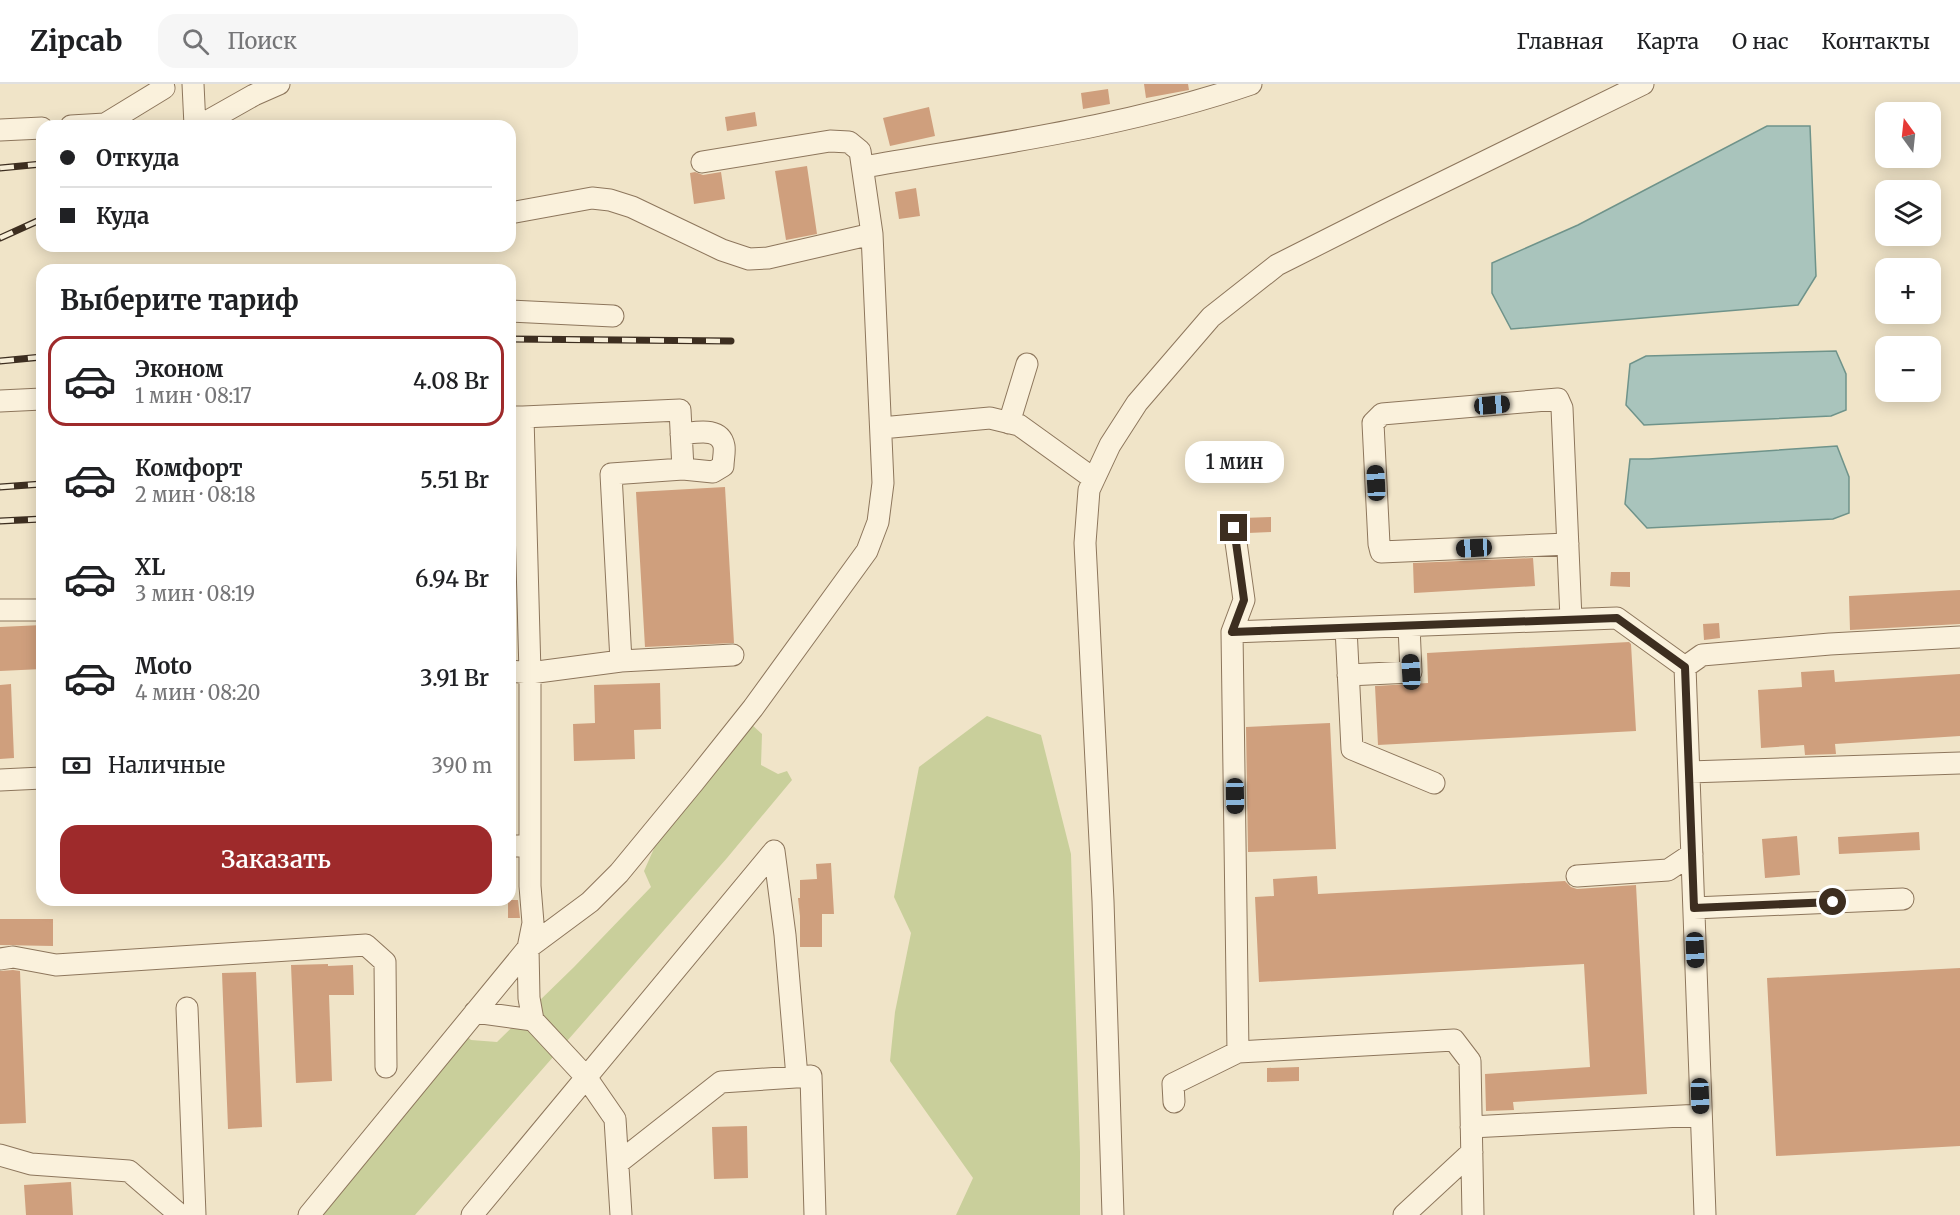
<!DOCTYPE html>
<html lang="ru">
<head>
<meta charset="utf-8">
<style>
  body { margin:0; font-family:Merriweather,serif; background:#f6f6f6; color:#202124; height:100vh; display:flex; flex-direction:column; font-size:22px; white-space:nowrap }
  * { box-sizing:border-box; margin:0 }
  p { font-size:20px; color:#757577 }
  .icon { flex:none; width:33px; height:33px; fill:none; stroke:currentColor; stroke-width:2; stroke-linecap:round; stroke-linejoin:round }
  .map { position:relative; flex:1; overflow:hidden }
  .panel { position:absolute; left:36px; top:180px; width:480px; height:642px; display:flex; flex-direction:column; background:#fff; border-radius:18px; box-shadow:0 3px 15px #0003 }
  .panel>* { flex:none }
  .hud { position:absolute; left:36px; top:36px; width:480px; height:132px; border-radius:18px; box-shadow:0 3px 15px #0003; display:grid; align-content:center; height:132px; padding:0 24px; background:#fff }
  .needle { width:39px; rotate:345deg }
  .tools { position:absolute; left:1875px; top:18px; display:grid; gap:12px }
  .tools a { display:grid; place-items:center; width:66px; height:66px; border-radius:12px; background:#fff; box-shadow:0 3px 15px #0003; font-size:30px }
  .end { position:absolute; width:27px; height:27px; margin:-14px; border:8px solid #3d2e20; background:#fff; box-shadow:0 0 0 3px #fff }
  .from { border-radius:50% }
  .bubble { position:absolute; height:42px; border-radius:18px; background:#fff; box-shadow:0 3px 15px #0003; font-size:20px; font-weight:600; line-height:42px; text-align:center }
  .car { position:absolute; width:18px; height:36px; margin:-18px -9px; border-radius:8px; box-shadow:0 0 4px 2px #0007; background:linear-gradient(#222 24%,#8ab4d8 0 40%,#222 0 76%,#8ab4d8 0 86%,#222 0) }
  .hud b { display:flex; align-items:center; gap:21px; height:57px; font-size:22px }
  .hud b+b { border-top:2px solid #e0e0e0 }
  .hud i { width:15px; height:15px; background:#202124 }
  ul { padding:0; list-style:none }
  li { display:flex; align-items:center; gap:18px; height:90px; margin:0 12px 9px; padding:0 12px; border:3px solid transparent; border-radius:18px }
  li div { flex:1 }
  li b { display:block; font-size:22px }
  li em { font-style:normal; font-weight:600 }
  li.current { border-color:#9e2a2b }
  li>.icon { width:54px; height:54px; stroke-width:1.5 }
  h2 { padding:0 24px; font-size:27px; line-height:72px }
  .pay { display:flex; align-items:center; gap:15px; height:66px; padding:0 24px; font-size:22px }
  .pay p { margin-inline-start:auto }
  .cta { display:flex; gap:12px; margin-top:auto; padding:12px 24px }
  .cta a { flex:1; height:69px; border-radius:18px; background:#9e2a2b; color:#fff; font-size:24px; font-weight:600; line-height:69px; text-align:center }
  header { display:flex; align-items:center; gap:36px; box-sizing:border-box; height:84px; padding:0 30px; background:#fff; border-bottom:2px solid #e0e0e0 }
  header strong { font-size:28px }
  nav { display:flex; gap:33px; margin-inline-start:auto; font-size:21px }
  .search { width:420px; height:54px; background:#f6f6f6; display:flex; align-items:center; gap:15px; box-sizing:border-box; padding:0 21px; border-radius:18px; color:#757577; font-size:22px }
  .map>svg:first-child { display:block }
</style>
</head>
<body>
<header>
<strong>Zipcab</strong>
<div class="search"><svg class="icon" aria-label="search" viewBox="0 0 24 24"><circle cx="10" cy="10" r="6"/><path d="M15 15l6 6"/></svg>Поиск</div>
<nav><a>Главная</a><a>Карта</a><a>О нас</a><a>Контакты</a></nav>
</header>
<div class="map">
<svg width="1960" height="1131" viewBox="0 0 1960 1131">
  <rect width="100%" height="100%" fill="#f0e4c8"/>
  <path fill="#c9cf9b" d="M987 632 1041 651 1071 770 1080 1068V1131H956L973 1094 890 977 895 928 911 849 894 813 919 683Z
    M751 640 762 650 761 681 778 690 787 687 792 696 727 774 415 1131H297L453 939 471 956 497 958 574 883 651 803 644 787 664 742Z"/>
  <path fill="#a9c4bc" stroke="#6f938a" stroke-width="1.5" d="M1767 42H1810L1816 192 1798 221 1511 245 1492 209V179L1578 141Z
    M1836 267 1846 290V326L1831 332 1644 341 1626 321 1630 280 1646 272Z
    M1837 362 1849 393V429L1833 435 1647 444 1625 420 1630 375H1649Z"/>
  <path fill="#cf9f7d" d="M1144 0H1188L1189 6 1146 14Z
    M1108 5 1110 20 1083 25 1081 9Z
    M929 23 935 52 890 62 883 34Z
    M755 28 757 42 727 47 725 33Z
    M807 82 817 150 786 156 775 87Z
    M695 88 703 91 721 88 725 115 694 120 690 89Z
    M916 104 920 132 899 135 895 108Z
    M725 403 734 559 645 563 636 408Z
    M1271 433V448L1248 449 1246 442 1242 434Z
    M1533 474 1535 502 1414 509 1413 479Z
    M1611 488H1630V503L1610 502Z
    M1960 506V540L1850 546 1849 512Z
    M1719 539 1720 554 1704 556 1703 540Z
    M42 541V585L0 587V543Z
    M1629 558 1631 560 1636 647 1378 661 1375 602 1428 599 1427 569Z
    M1834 586 1835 598 1960 590V652L1835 660 1836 670 1805 671 1804 661 1761 664 1758 606 1802 603 1801 588Z
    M660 599 661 645 634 646 635 675 574 677 573 640 595 639 594 601Z
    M11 600 14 674 0 675V601Z
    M1330 639 1336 765 1248 768 1246 643Z
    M1919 748 1920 766 1839 770 1838 753Z
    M1797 752 1800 791 1765 794 1762 755Z
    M831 779 834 830H822V863H800V832L798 814H800V796L817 795 816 780Z
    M1317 792 1318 810 1565 797 1571 803 1577 805 1636 801 1647 1010 1513 1018 1514 1026 1486 1027 1485 990 1590 983 1584 880 1259 898 1255 813 1274 812 1273 795Z
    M508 816H518L520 834H508Z
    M0 835H53V862L0 861Z
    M328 880V882L353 881 354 911H329L332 997 296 999 291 881Z
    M1960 884V1062L1776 1072 1767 894Z
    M13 886 20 887 26 1039 0 1040V887Z
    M256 888 262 1043 228 1045 222 889Z
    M1299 983V997L1267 998V984Z
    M747 1042 748 1094 714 1095 712 1043Z
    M71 1098 73 1131H26L24 1101Z"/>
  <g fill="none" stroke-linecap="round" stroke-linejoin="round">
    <g stroke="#8d765c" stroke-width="23">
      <path id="minor" d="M193 0 195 42
        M71 42 105 40 164 4 163 0
        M199 42 254 11 279 0
        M0 46 42 44
        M864 83C994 60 1126 43 1251 0
        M510 129 592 114 610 116 632 123 722 166 749 175 768 174 872 150
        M510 227 613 232
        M0 317 42 315
        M510 333H523L530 589V802L533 839 528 864 529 914 533 936 586 993 615 1035 621 1131
        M523 333 680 326 683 385 611 390 621 577
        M1009 339 1027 280
        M881 344 990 334 1019 341 1094 395
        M681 350C695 349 720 342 724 362 725 368 723 376 723 382L713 388 683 385
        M1568 460 1381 468 1379 460 1373 339 1382 330 1558 315 1562 324 1571 535
        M0 526H42
        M1346 544 1352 665 1434 699
        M1232 548 1244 516 1234 444
        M1685 583 1702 571 1830 560 1960 553
        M510 587 530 589 621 577 733 571
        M1348 591 1411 588 1409 542
        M1689 688 1960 679
        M0 696 42 694
        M510 762H530
        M774 767 785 851 797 993
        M1577 792 1668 786 1692 770
        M1694 824 1903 815
        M0 875 13 873 56 881 366 861 385 878 386 983
        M187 924 195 1131
        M475 928 533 936
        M1174 1018 1173 1000 1238 968
        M1471 1043 1701 1031
        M0 1071 31 1080 129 1087 180 1131
        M618 1079 721 998 811 992 815 1131
        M309 1131 528 864 590 818 619 789 694 698 753 624 867 467 878 438 883 399 872 150 860 67 849 58 830 57 702 78
        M472 1131 774 767
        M1113 1131 1103 817 1085 459 1089 406 1110 361 1137 319 1211 233 1277 181 1384 127 1643 0
        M1404 1131 1472 1068
        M1473 1131 1470 977 1454 956 1238 968 1232 548 1617 534 1685 583 1705 1131"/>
    </g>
    <use href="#minor" stroke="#faf1dc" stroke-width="21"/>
    <g stroke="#3d2e20" stroke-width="7">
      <path id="rail" d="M350 42H352
        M0 84 42 80
        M0 154 42 135
        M510 255 731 257
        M0 277 42 273
        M0 403 42 400
        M0 437 42 435"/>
    </g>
    <use href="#rail" stroke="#f7eed8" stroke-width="4.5" stroke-dasharray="14" stroke-linecap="butt"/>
  </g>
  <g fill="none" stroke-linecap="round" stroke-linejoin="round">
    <path stroke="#3d2e20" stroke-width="8" d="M1234 444 1244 516 1232 548 1617 534 1685 583 1694 824 1833 818"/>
  </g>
</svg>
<div class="tools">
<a><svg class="needle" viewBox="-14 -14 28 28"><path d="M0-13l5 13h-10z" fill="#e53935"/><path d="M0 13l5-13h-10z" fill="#757577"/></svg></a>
<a><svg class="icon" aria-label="layers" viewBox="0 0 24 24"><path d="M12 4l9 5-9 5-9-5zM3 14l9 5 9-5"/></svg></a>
<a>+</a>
<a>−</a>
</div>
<i class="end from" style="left:1833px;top:818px"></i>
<i class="end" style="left:1234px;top:444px"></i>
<div class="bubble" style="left:1185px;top:357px;width:99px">1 мин</div>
<i class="car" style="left:1492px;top:321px;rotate:85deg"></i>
<i class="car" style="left:1376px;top:399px;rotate:357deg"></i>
<i class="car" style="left:1474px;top:464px;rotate:267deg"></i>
<i class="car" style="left:1411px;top:588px;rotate:357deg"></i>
<i class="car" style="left:1235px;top:712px;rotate:179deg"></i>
<i class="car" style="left:1695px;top:866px;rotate:178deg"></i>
<i class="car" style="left:1700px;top:1012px;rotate:178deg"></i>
<div class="hud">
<b><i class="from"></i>Откуда</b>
<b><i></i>Куда</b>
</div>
<section class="panel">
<h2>Выберите тариф</h2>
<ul>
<li class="current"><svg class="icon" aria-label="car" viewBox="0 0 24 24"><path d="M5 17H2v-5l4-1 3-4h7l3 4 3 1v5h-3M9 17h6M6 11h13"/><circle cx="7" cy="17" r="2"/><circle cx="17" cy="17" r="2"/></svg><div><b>Эконом</b><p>1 мин · 08:17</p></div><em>4.08 Br</em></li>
<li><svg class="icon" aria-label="car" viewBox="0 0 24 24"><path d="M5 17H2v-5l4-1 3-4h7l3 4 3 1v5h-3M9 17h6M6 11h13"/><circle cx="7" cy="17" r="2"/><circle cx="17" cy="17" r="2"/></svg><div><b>Комфорт</b><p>2 мин · 08:18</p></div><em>5.51 Br</em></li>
<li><svg class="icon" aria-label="car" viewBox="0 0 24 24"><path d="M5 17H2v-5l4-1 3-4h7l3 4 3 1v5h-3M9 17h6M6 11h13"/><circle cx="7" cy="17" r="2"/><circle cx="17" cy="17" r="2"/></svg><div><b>XL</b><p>3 мин · 08:19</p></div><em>6.94 Br</em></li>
<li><svg class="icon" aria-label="car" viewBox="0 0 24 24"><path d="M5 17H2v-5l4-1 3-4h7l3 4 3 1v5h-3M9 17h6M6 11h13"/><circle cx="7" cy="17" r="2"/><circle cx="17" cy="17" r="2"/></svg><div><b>Moto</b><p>4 мин · 08:20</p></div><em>3.91 Br</em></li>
</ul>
<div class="pay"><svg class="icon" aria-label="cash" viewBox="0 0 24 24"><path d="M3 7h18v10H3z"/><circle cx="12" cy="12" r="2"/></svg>Наличные<p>390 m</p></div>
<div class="cta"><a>Заказать</a></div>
</section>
</div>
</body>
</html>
